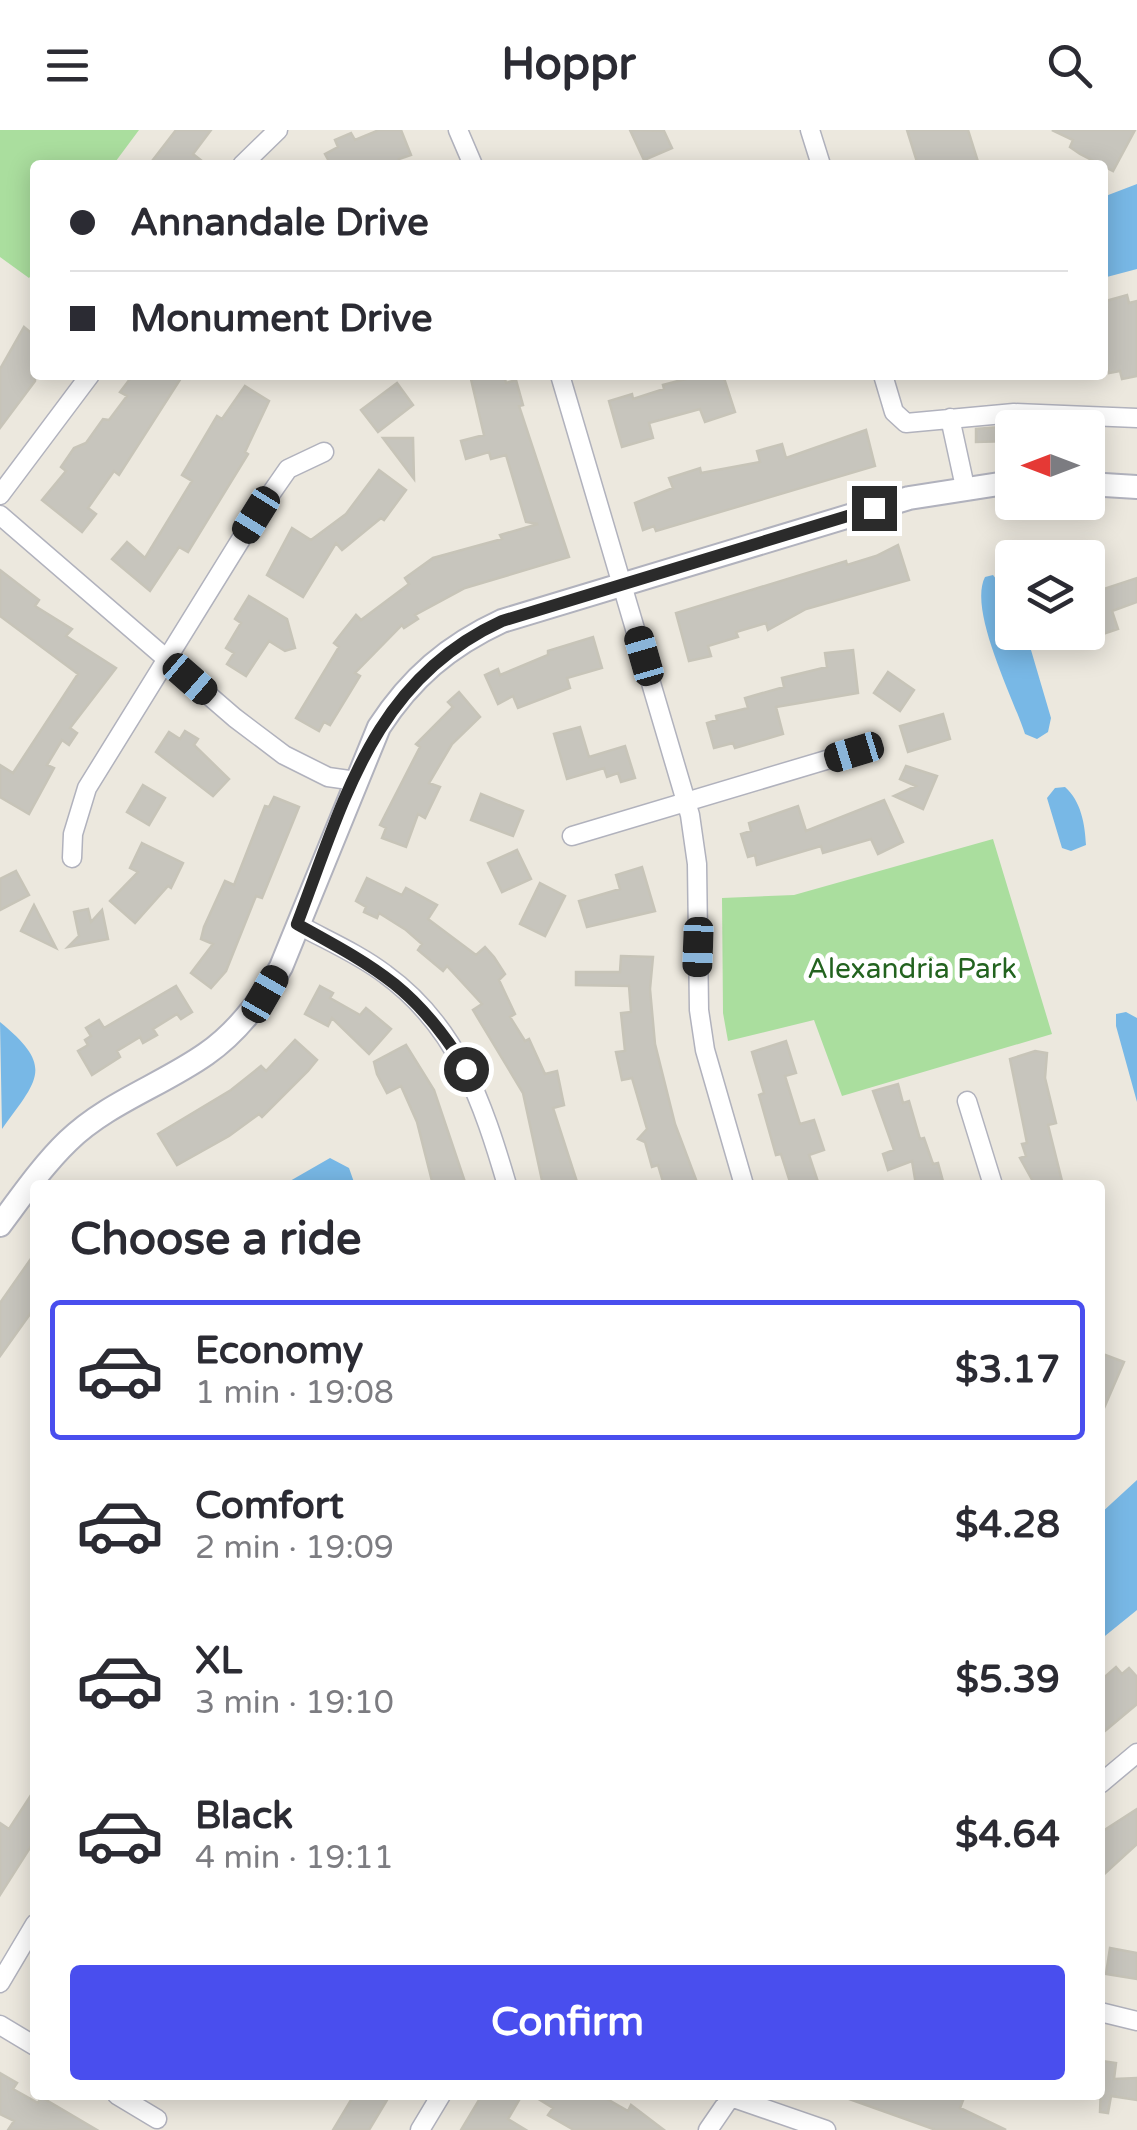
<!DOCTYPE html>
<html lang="en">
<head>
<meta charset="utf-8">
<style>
  body { margin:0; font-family:"Varela Round",sans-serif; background:#f2f2f3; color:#2b2b33; height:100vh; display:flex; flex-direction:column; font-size:38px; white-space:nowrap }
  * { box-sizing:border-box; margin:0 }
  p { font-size:32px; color:#7c7c81 }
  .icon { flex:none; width:55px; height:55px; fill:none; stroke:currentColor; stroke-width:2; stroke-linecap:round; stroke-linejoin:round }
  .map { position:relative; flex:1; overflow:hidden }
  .details { position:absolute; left:30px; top:1050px; width:1075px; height:920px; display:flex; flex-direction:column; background:#fff; border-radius:10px; box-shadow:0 5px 25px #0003 }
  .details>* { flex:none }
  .banner { position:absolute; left:30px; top:30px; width:1078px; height:220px; border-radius:10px; box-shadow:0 5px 25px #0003; display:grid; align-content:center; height:220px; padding:0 40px; background:#fff }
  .needle { width:65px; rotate:270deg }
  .tools { position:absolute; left:995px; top:280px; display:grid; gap:20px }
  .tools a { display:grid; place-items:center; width:110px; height:110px; border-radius:10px; background:#fff; box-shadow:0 5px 25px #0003; font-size:50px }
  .end { position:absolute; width:45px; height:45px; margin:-22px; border:12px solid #2b2b2b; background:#fff; box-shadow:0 0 0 5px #fff }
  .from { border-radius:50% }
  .car { position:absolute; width:30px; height:60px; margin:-30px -15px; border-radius:12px; box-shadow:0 0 8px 2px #0007; background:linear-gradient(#222 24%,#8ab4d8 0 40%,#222 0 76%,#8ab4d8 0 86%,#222 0) }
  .banner b { display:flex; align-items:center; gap:35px; height:95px; font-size:38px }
  .banner b+b { border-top:2px solid #e1e1e2 }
  .banner i { width:25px; height:25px; background:#2b2b33 }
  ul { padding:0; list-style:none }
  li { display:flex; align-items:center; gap:30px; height:140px; margin:0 20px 15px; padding:0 20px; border:5px solid transparent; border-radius:10px }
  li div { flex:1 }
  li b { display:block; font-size:38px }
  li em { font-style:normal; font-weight:700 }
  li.on { border-color:#494eee }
  li>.icon { width:90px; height:90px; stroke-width:1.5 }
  h2 { padding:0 40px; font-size:45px; line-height:120px }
  .button { display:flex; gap:20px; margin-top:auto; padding:20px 40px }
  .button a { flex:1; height:115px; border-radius:10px; background:#494eee; color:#fff; font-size:40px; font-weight:700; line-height:115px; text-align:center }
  header { display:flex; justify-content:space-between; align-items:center; height:130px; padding:0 40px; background:#fff; font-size:45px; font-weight:700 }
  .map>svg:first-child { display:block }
</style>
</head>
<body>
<header><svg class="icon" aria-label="menu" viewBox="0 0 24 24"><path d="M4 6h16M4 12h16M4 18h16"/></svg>Hoppr<svg class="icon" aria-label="search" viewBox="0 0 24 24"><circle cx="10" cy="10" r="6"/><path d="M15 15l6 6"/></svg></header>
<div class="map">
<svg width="1137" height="2000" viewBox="0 0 1137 2000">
  <rect width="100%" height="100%" fill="#ece8de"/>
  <path fill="#aade9e" d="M0 0H139L113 35H35V141L29 148 0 127Z
    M993 709 1052 904 842 966 814 890 728 911 723 883 722 768 794 765Z"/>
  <path fill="#78b8e6" d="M1137 54V139L1103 148V67Z
    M993 445 1012 469V502L1026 503 1051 588 1048 602 1037 609 1025 604C1013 567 968 480 985 447Z
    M1065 657C1081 671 1085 694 1086 715L1071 721 1062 718 1047 668 1055 658Z
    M1126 882 1137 888V972L1116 896V884Z
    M0 892C55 937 38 949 2 999Z
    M330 1028 349 1038 355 1055H283Z
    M1137 1350V1480L1100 1510V1384Z"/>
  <path fill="#c7c5bd" stroke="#c7c4b8" stroke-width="2.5" d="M176 0H211L193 24 207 35H149Z
    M379 0H401L411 25 399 29 401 35H331L325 24 338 17 335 10 351 3 355 10Z
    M630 0 664 1 672 18 644 30Z
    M907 0H968L979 35H918Z
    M1052 0H1135L1113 41 1080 24 1070 17 1073 10Z
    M1127 165 1129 173 1137 171V246L1122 249 1120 241 1109 243 1102 215V178L1107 177 1106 171Z
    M24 197 35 206V251L0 298V239Z
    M133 245H183L119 345 114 341 88 378 96 384 82 402 42 370 66 341 61 337 74 318 86 313 103 289 109 290 127 266 120 262Z
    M470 245H504L506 253 516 250 523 275 519 276 569 427 465 458 415 485 418 489 404 498 402 495 355 543 360 546 330 595 324 592 319 601 296 588 339 517 334 513 356 485 361 490 409 454 405 448 433 428 502 409 500 405 538 394 526 392 506 325 491 329 489 322 466 329 461 311 484 305Z
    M701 245H723L735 282 705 292 700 279 649 293 653 308 622 317 609 271 632 264 633 269 664 259 663 255Z
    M397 253 413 275 378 302 361 280Z
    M245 256 269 271 245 322 248 324 188 422 179 417 150 461 112 429 127 412 145 428 192 351 182 345 217 286 222 289Z
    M1012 296V311L976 312V299Z
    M866 300 875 336 656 401 654 396 643 400 635 373 673 358 669 348 700 338 701 343 760 332 757 321 782 314 786 328Z
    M383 308H413L414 349Z
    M379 340 406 360 384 390 381 388 342 420 336 413 303 467 267 445 292 398 311 410 346 384Z
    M898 415 909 450 806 479 768 500 766 493 736 502 738 507 708 516 711 526 689 531 676 483 846 431 847 435 876 426Z
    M0 440 39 470 35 476 72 499 66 506 116 538 70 598 77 603 69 615 62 610 47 635 54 638 29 684 0 667V635L13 643 78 544 0 486Z
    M1137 448V472L1112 481 1118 499 1088 509V457L1102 453 1104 459Z
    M249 466 287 489 295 518 285 521 269 511 246 546 227 534 234 523 226 518 241 493 235 489Z
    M593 507 602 538 567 548 570 558 518 578 513 566 498 574 485 545 498 539 500 545 548 525V521Z
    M853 520 858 563 776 577 783 604 735 618 733 613 714 618 707 593 717 590 716 586 748 578 745 568 784 557 782 548 827 537 825 523Z
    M888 542 914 560 900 581 874 563Z
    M459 562 480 587 452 614 429 653 440 657 425 688 418 684 406 717 382 708 386 698 380 695 420 617 416 614 453 577 448 572Z
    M943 584 950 609 908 622 900 596Z
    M580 597 589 627 625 616 635 648 621 652 618 643 607 647 604 638 567 649 554 604Z
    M185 601 198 609 194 615 229 649 213 666 156 622 169 602 180 609Z
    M906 636 937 646 923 679 894 666 916 656 900 649Z
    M143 655 165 668 149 695 127 682Z
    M481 664 523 681 513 706 471 690Z
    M274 667 299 677 262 768 256 766 226 841 211 858 191 843 213 814 201 809 204 797 225 751 234 755 265 676 269 677Z
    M884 670 903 712 878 724 871 709 823 723 821 716 757 735 755 725 748 727 741 704 751 701 749 693 798 676 806 701Z
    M142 713 183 733 171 758 168 756 135 793 110 771 138 742 130 738Z
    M517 720 531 749 502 762 488 733Z
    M642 737 655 781 587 797 579 771 620 759 616 745Z
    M16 741 29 765 0 780V749Z
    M367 748 402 765 406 758 437 775 428 789 476 825 485 817 494 827 505 844 499 850 515 884 510 887 525 911 529 909 545 944 557 941 564 975 553 978 578 1055H543L523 963 473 880 482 874 447 836 443 841 418 820 422 814 406 800 379 783 377 788 364 782 366 777 356 771Z
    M540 753 565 766 545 806 520 794Z
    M34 775 56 818 21 801Z
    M88 779 91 792 102 780 108 809 68 817 79 806 74 782Z
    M621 826 653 827 650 859 655 914 675 994 698 1055H664L658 1035 652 1037 645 1012 638 1009 647 999 632 948 622 950 616 922 625 921 621 883 631 882 629 856 576 855V842H620Z
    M176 856 192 882 181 889 177 884 153 899 157 905 143 913 140 907 117 921 120 927 92 945 78 921 88 915 85 910 91 906 86 898 99 890 104 898Z
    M320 856 333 863 330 868 360 885 366 878 391 899 369 924 332 888 328 896 305 884Z
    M295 910 317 930 308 941 262 987 259 984 229 1006 177 1035 158 1004 231 960 261 936 266 941Z
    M786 911 796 943 785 946 800 994 814 990 824 1020 809 1025 819 1055H791L781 1024 776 1025 759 965 764 963 752 922Z
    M406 915 434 960 466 1055H433L417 992 401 956 387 963 377 944 374 932Z
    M1035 921 1047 923 1045 948 1056 993 1048 995 1063 1055H1035L1020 1028 1026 1026 1022 1014 1027 1013 1010 929Z
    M898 954 903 973 909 971 920 1009 924 1008 933 1034 938 1033 944 1055H916L912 1031 888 1040 883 1024 894 1020 873 961Z
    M35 1123V1177L0 1226V1173Z
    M1100 1223 1124 1232 1101 1285H1100Z
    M1116 1537 1122 1544 1129 1538 1137 1547V1574L1100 1605V1551Z
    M35 1659V1710L0 1765V1693L9 1699Z
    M1137 1679V1714L1100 1748V1703Z
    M1110 1818 1137 1823V1849L1106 1844Z
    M1102 1931 1116 1933 1114 1949 1137 1948V1970L1111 1966 1108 1983 1100 1982Z
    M0 1943 17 1953 13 1959 38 1973 41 1967 97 2000H8L14 1991 0 1984Z
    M354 1965H378L387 1970 369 2000H333Z
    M482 1965H522L508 1989 526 2000H461Z
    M532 1965H600L628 1981 631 1975 664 2000H574L548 1985 553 1978Z
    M838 1965H965L960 1978 1006 2000H936Z"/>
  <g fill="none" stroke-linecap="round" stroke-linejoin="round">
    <g stroke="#b1b2bd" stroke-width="21">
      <path id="minor" d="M458 0 473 35
        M810 0 821 35
        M242 35 278 0
        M560 245 690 685 697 734 699 880 705 920 744 1055
        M883 245 894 282 906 293 1014 283 1137 288
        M950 288 965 357
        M0 365 90 245
        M0 385 235 588 284 625 328 647 356 651
        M572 706 853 622
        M72 728 73 704 87 658 256 385 288 339 324 322
        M297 794C326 810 359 824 385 844 457 896 483 973 507 1055
        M967 971 993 1055
        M1100 1654 1137 1623
        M0 1853 35 1794
        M1100 1882 1137 1891
        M0 1895 35 1916
        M117 1965 157 1989
        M725 1965 826 2000
        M420 2000 441 1965
        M708 2000 732 1965"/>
    </g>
    <g stroke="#b1b2bd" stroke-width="26">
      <path id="tertiary" d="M1088 354 1137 357
        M0 1095C21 1067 43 1035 68 1011 107 973 162 955 206 924 238 902 261 871 281 837L379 597C411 548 448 516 502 491L909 368 1012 352"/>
    </g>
    <use href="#minor" stroke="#fff" stroke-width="18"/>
    <use href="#tertiary" stroke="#fff" stroke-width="22"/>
  </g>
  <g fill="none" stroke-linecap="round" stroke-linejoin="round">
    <path stroke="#2b2b2b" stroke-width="12" d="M466 939C417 859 377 838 297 794 344 671 373 550 502 491L874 378"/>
  </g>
  <g text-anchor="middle" stroke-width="10" stroke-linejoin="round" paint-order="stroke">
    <g font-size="28" fill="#23631f" stroke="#fff">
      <text x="912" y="848">Alexandria Park</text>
    </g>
  </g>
</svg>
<div class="tools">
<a><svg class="needle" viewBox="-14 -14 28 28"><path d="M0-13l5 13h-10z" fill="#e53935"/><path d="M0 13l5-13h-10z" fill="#7c7c81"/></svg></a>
<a><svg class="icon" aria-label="layers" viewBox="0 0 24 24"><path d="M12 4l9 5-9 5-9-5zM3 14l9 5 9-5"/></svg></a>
</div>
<i class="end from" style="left:466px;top:939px"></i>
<i class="end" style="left:874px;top:378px"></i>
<i class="car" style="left:256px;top:385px;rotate:212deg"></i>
<i class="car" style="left:644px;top:526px;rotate:344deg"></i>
<i class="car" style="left:190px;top:549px;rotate:131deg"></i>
<i class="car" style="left:854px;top:622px;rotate:253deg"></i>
<i class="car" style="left:698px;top:817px;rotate:182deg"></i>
<i class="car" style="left:265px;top:864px;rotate:30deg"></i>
<div class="banner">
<b><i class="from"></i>Annandale Drive</b>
<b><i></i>Monument Drive</b>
</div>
<section class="details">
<h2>Choose a ride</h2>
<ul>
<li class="on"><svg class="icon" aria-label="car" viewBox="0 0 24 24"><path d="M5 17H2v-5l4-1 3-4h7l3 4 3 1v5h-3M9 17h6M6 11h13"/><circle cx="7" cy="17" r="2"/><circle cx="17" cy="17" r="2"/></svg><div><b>Economy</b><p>1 min · 19:08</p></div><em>$3.17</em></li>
<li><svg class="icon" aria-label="car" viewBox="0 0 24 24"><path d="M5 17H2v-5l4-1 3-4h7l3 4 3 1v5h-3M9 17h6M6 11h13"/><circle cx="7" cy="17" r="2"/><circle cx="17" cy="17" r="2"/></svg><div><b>Comfort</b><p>2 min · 19:09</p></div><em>$4.28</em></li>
<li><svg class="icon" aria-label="car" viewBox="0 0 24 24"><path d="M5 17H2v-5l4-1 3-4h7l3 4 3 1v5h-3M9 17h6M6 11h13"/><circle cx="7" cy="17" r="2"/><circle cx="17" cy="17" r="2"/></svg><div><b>XL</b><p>3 min · 19:10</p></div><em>$5.39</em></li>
<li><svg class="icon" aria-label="car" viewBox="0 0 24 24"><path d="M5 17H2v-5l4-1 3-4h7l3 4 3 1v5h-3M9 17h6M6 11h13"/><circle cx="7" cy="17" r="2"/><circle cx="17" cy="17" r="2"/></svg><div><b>Black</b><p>4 min · 19:11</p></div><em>$4.64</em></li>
</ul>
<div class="button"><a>Confirm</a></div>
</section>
</div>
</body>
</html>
